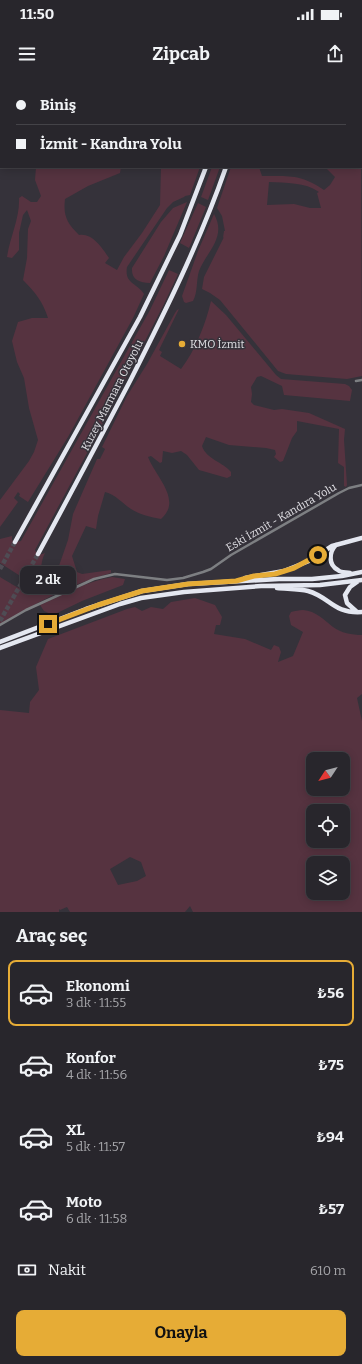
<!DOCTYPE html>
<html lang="tr">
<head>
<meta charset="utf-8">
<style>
  body { margin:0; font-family:Bitter,serif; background:#302e34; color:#f1f3f6; height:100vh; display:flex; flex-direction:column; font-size:15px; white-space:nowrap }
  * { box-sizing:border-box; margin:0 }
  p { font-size:13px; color:#a5a5a9 }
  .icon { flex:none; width:22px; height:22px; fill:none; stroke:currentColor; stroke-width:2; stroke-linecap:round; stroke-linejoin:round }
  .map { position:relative; height:832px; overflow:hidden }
  .side { display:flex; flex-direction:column; background:#28262c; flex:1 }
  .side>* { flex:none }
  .banner { position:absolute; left:0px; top:0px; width:362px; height:88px; box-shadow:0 2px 10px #0003,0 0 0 1px #444348; display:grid; align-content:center; height:88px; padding:0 16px; background:#28262c }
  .needle { width:26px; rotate:234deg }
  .fabs { position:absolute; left:306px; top:672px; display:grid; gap:8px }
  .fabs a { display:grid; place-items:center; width:44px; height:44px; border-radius:8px; background:#28262c; box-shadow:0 2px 10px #0003,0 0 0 1px #444348; font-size:20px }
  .end { position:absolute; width:18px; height:18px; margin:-9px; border:5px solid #e6ac36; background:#111; box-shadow:0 0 0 2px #111 }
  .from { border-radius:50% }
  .bubble { position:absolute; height:28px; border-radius:8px; background:#28262c; box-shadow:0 2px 10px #0003,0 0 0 1px #444348; font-size:13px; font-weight:700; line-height:28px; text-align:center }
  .banner b { display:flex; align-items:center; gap:14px; height:38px; font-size:15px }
  .banner b+b { border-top:1px solid #444348 }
  .banner i { width:10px; height:10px; background:#f1f3f6 }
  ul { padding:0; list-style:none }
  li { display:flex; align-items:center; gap:12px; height:66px; margin:0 8px 6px; padding:0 8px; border:2px solid transparent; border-radius:8px }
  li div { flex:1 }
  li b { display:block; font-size:15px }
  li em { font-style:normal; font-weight:700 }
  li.current { border-color:#e6ac36 }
  li>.icon { width:36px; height:36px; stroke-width:1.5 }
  h2 { padding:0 16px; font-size:18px; line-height:48px }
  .pay { display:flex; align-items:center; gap:10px; height:44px; padding:0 16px; font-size:15px }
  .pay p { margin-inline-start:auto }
  .cta { display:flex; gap:8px; margin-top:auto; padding:8px 16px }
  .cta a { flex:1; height:46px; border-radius:8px; background:#e6ac36; color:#111; font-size:16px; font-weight:700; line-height:46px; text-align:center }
  .status { display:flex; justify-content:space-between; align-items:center; height:28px; padding:0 20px; background:#28262c; direction:ltr }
  .status svg { height:11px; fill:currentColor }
  header { display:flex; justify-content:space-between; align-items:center; height:52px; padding:0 16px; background:#28262c; font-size:18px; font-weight:700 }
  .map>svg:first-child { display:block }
</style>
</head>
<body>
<div class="status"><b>11:50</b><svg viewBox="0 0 49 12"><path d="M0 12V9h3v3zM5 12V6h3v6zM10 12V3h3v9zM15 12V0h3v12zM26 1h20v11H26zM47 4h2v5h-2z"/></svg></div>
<header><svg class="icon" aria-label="menu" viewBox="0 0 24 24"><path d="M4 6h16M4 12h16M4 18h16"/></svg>Zipcab<svg class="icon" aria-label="share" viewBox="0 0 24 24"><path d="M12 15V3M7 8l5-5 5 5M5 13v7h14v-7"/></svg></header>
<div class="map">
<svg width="362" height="832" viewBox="0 0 362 832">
  <rect width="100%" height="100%" fill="#35323a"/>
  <path fill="#563340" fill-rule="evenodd" d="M0 0 36 1H1L0 44Z
    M260 0H352L260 1Z
    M361 57 362 296 347 299 286 294 278 291 220 220 210 213 202 209 204 197 224 157 223 158 224 151H225L222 136 217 128 231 87H259L262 96C289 96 301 94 324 110L330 105 335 97 327 89 330 87H361ZM269 102C286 103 305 102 319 112L317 113 321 128H310L294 124 267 125Z
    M36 87H121L120 93 88 106 65 119C63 136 67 143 79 155 93 153 102 168 109 178L105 183 117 190 124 177 142 153 160 125 161 87H200L190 115 185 116 184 117 173 122 167 128 127 187C124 204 138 203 144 214L133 238 68 357 28 422 19 416 20 414 18 412 14 418 18 422 0 447V420L29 381 34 372 38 360 29 328 24 298 17 282 12 261 18 242 32 238H48C43 222 35 212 23 200L27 178 28 149 31 141 27 130 23 135 19 153V170L12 178 7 177C10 157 20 138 19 118L22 116 31 122H37L41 116 35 100Z
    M212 87H220L208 120 201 117Z
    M187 122 164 176 150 203C139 203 131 199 132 188L161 142 173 128Z
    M198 123 206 127 189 168 180 163Z
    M214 134C227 157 207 171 199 191 196 201 198 212 193 221L186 223 184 222 182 216 198 171Z
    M169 190 178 194 164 224 94 360 35 470 36 472C39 475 41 475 45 473 40 482 43 489 37 496L34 494 25 499 0 483V459L12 456V460L15 462 21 461 150 230Z
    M211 221 226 235 276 295 281 299 345 304 349 306 352 310 350 321 284 315 282 306 261 296 257 297 251 307 252 314 251 322 254 325 274 330 282 329 309 333 345 349 344 360 347 405 346 407 344 406V387L338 383 339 349 297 341V351L292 358 283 381 280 382 274 377 276 374 275 370 266 368 229 365 206 357 202 366C206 379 223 382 231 392V396L227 398 199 390 187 375 181 371 172 373 163 371 162 382 160 383 151 376 148 377C155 396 183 420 161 439 151 437 140 435 131 429 122 423 116 415 105 412L98 436 96 449 86 446 72 476 77 492 82 494 111 490V493C72 503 35 524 0 544V497C22 510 29 518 53 503L68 460 73 434 97 379H100L105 369 102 367 127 316 147 284 175 233 177 230 179 229 159 270 162 272 160 276 181 289C195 271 206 243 211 221Z
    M112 497 125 499 123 505 82 521 53 535 44 531 40 525C63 515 87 501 112 497Z
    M195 518 215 525 222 537 220 545H216L214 554 245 559 271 570 274 565 279 567 281 572 278 582 293 576 303 552 291 545 289 536 291 532C295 531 299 530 303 530 316 531 324 540 333 547 341 553 352 555 362 555V614L357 618 362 641V832H193L190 826 185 832H70L67 827 60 830 59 829V832H0V630L29 633 30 622 39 610 36 587 48 559 127 529 135 527 142 531 151 527 163 529 171 522ZM313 679H343V709H313ZM313 731H343V761H313ZM130 777 141 782 146 796 137 801 118 805 110 789ZM313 783H343V813H313Z"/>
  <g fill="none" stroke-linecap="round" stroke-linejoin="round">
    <path stroke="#4f4c54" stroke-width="4.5" stroke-dasharray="4.5 2" stroke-linecap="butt" d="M0 489 15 462
      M0 541 38 474"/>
    <path stroke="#7d7f82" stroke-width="2.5" d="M356 301 362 300
      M0 545 26 530 94 499 115 494 167 500 183 498 203 492 211 489 231 475 339 413 349 408 362 405"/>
    <path stroke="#e4e7f0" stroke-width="4.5" d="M238 1V0
      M254 1 255 0
      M15 462 140 237 180 155 206 87
      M336 465C329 472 328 485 338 490 341 493 346 492 350 493
      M38 474C69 417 99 360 129 303 165 232 200 162 226 87
      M245 498 284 491 309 481 332 466 362 458
      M357 502 350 507 345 515 347 523 357 532
      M277 508C287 509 299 509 308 511 330 517 333 534 362 532
      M0 562 86 529 142 511 188 504 279 499H312L342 496 362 492
      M0 568 120 524 141 518 184 512 261 506 320 505 362 500"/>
  </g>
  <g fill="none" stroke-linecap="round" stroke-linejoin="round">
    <path stroke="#e6ac36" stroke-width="5" d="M48 544 98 525 142 511 188 504 236 501 254 496 275 494 294 488 318 475"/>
  </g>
  <circle fill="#e6ac36" stroke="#35323a" stroke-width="1.5" cx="182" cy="264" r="4"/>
  <g text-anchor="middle" stroke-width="3" stroke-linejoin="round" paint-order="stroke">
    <g font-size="11" fill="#e0dfe4" stroke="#35323a" text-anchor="start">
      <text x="190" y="268">KMO İzmit</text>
    </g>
    <g font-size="11" fill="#e0dfe4" stroke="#35323a">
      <text transform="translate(112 315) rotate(-63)" y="4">Kuzey Marmara Otoyolu</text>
      <text transform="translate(281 437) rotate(-30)" y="4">Eski İzmit - Kandıra Yolu</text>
    </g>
  </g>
</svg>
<div class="fabs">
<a><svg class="needle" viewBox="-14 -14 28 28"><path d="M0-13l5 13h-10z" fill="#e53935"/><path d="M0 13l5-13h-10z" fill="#a5a5a9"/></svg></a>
<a><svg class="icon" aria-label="locate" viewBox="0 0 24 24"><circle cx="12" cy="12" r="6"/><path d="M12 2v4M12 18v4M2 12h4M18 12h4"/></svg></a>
<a><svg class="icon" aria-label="layers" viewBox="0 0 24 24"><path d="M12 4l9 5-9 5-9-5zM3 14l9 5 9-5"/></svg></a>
</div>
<i class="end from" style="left:318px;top:475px"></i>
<i class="end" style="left:48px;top:544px"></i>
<div class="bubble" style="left:20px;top:486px;width:56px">2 dk</div>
<div class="banner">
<b><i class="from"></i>Biniş</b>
<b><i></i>İzmit - Kandıra Yolu</b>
</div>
</div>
<section class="side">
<h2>Araç seç</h2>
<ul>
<li class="current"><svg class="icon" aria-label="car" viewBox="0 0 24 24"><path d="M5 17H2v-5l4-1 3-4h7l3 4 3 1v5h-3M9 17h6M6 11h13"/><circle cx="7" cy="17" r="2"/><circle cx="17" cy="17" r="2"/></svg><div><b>Ekonomi</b><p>3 dk · 11:55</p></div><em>₺56</em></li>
<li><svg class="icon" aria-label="car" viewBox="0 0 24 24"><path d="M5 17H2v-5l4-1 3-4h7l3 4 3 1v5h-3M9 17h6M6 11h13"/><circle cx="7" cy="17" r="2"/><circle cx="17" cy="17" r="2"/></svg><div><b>Konfor</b><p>4 dk · 11:56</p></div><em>₺75</em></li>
<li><svg class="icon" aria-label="car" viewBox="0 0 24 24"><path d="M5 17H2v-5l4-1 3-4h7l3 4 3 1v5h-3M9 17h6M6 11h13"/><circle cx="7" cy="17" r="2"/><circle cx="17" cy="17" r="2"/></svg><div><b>XL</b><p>5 dk · 11:57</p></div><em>₺94</em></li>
<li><svg class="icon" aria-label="car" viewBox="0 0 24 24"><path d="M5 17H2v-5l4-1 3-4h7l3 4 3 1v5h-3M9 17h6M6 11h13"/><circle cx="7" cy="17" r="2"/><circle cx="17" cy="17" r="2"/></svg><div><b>Moto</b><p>6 dk · 11:58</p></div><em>₺57</em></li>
</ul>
<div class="pay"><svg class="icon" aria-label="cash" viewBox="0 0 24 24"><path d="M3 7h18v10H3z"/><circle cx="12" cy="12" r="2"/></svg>Nakit<p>610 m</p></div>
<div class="cta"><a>Onayla</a></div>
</section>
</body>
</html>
